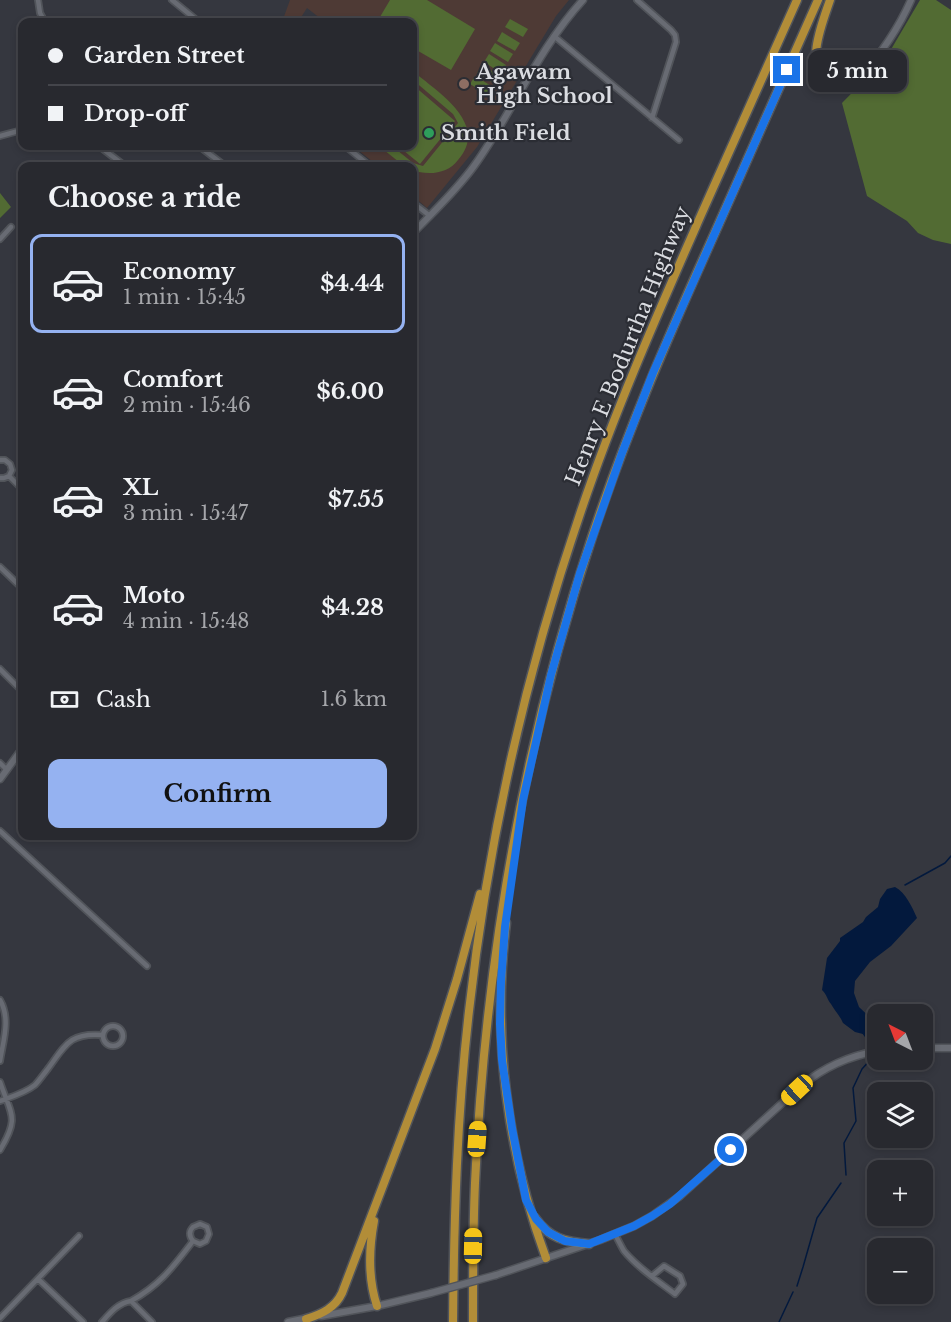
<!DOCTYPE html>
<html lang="en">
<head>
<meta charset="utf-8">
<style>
  body { margin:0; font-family:"Libre Baskerville",serif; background:#303137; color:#f1f3f6; height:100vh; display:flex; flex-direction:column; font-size:22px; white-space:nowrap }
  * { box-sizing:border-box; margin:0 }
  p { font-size:20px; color:#a5a6aa }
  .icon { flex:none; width:33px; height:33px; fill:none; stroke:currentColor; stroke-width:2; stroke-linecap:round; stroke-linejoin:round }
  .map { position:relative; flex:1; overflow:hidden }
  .sheet { position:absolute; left:18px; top:162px; width:399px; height:678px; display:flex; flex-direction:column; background:#28292f; border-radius:12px; box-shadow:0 3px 9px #0003,0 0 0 2px #44454b }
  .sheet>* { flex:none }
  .banner { position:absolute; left:18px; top:18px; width:399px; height:132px; border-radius:12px; box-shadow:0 3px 9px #0003,0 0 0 2px #44454b; display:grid; align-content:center; height:132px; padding:0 30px; background:#28292f }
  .needle { width:39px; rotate:318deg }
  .fabs { position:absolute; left:867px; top:1004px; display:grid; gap:12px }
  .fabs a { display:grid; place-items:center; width:66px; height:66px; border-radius:12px; background:#28292f; box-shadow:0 3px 9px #0003,0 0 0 2px #44454b; font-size:30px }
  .end { position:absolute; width:27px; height:27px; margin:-14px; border:8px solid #1a73e8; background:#fff; box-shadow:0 0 0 3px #fff }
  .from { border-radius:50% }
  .bubble { position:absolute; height:42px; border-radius:12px; background:#28292f; box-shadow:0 3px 9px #0003,0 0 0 2px #44454b; font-size:20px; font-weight:700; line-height:42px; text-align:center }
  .car { position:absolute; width:18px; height:36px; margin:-18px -9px; border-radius:8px; box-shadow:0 0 4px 2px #0007; background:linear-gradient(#f5c518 24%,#345 0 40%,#f5c518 0 76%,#345 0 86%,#f5c518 0) }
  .banner b { display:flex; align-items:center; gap:21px; height:57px; font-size:22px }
  .banner b+b { border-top:2px solid #44454b }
  .banner i { width:15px; height:15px; background:#f1f3f6 }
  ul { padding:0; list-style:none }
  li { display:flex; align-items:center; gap:18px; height:99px; margin:0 12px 9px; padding:0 18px; border:3px solid transparent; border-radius:12px }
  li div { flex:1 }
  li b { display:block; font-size:22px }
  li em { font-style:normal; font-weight:700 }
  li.active { border-color:#95b2f1 }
  li>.icon { width:54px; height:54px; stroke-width:1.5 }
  h2 { padding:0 30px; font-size:27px; line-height:72px }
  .pay { display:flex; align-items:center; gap:15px; height:66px; padding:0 30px; font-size:22px }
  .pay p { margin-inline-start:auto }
  .cta { display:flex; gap:12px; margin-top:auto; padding:12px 30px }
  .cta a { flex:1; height:69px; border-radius:12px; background:#95b2f1; color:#111; font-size:24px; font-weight:700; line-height:69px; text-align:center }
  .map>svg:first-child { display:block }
</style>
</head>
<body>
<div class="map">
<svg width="951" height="1322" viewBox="0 0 951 1322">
  <rect width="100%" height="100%" fill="#35373f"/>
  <path fill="#4e3a35" d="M290 0H569L556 16 477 147 427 208 413 196 412 166H378L353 146H412V22H325L307 8 298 22H282Z"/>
  <path fill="#526b33" d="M390 0H427L475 29 451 70 413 48 412 22H377Z
    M920 0H936L951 10V244L933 240 918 233 907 221 867 196 842 103 886 58Z
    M510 19 528 29 523 37 505 27Z
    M502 32 520 43 515 51 497 41Z
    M495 43 513 54 508 62 490 51Z
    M489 54 506 65 501 73 484 62Z
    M482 65 500 76 495 84 477 73Z
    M413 71C437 92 490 123 458 160 449 172 434 175 419 172L416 176 413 174 412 166H404L379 146H392L413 163 423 166 458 123 453 114 413 80Z
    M475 76 493 87 488 95 470 84Z
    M413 85 455 121 420 164 398 146H412Z
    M0 193 11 207 0 218Z"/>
  <path fill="#03193d" d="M895 887C906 893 912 907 917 918L891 946 870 962 855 981 854 993 859 1007 877 1024V1030L871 1036 855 1032 843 1023C840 1016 835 1011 831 1004 827 999 827 995 822 990L827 958 840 941V938L863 922 866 917 878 907 880 899 887 889Z"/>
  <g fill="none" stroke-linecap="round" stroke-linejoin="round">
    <path stroke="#03193d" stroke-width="1.5" d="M905 885 945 863 951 856
      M863 1033 868 1040
      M846 1175 844 1143 856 1121 853 1088 862 1069 871 1059
      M797 1286 803 1267 817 1218 841 1183
      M779 1322 793 1292"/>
    <g stroke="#51545a" stroke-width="8">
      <path id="minor" d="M38 0 40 13 45 22
        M172 0 199 22
        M637 0 671 30 675 35 676 42 652 118
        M554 36 679 140
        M0 136 22 130
        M99 146 125 166
        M199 146 225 166
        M345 146 370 166
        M412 202 430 216
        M0 239 11 227
        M0 460H5L10 464 12 470 9 476
        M9 476 22 489
        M0 478H4L9 476
        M0 567 22 588
        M0 669 22 691
        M0 763 7 770
        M0 831 147 966
        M0 1000C11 1019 3 1041 0 1061
        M103 1036a10 10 0 1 1 20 0a10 10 0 1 1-20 0Z
        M0 1082C11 1115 20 1117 0 1150
        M0 1101C11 1097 25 1093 35 1085 39 1081 43 1075 47 1070 65 1046 69 1032 103 1035
        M615 1234C618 1240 621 1246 624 1251 638 1268 658 1281 675 1294L683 1284 680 1276 664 1266 652 1276
        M38 1279 83 1322
        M131 1301C160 1285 173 1267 193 1241 189 1236 189 1231 193 1227L200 1224 207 1227 209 1234 206 1241 200 1244 193 1241
        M0 1318 79 1236
        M102 1322C110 1313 118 1303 131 1301L152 1322"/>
    </g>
    <g stroke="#51545a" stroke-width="9">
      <path id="tertiary" d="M859 79C880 55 898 30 911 0
        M412 234C433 212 456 191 474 166 513 112 538 49 583 0
        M0 779 22 749
        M922 1048H951
        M496 1275 600 1240 634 1226 652 1216 680 1196 801 1086C824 1067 848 1056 878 1051
        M321 1316 377 1306 431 1293
        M288 1322 308 1318"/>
    </g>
    <g stroke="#51545a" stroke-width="11">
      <path id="motorway" d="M830 0C823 21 804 66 827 81 838 88 848 84 859 79
        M506 923C492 1035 507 1152 546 1258
        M535 1218C549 1238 565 1242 589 1244
        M374 1221C369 1248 368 1279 377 1306
        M306 1319C322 1314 335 1308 342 1293L435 1049 457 979 480 894
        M453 1322C454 1218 457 1114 469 1011 488 841 526 672 581 511 615 410 658 313 701 215 733 144 765 72 797 0
        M473 1322C473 1276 473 1229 475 1183 485 964 523 745 592 537 627 431 671 330 717 228 751 152 784 76 818 0"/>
    </g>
    <use href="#minor" stroke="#686b73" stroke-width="4.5"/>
    <use href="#tertiary" stroke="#686b73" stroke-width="6"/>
    <use href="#motorway" stroke="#b28d38" stroke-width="8"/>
    <g stroke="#51545a" stroke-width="9" stroke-linecap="butt">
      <path id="tertiary-bridge" d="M431 1293 496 1275"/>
    </g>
    <use href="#tertiary-bridge" stroke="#686b73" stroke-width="6"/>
  </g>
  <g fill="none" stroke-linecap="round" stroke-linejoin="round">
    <path stroke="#1a73e8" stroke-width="8" d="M731 1150 670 1204 652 1216 634 1226 589 1244 565 1241 548 1232 536 1219 526 1200 512 1128 502 1060 500 1024 501 982 505 927 523 800 551 675 580 573 622 453 653 373 787 70"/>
  </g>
  <circle fill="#8d6e63" stroke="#2b2d34" stroke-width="2" cx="464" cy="84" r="6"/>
  <circle fill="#2e9e5b" stroke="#2b2d34" stroke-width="2" cx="429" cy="133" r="6"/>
  <g text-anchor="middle" stroke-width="4.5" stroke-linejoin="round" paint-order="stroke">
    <g font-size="21" font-weight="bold" fill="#dadce1" stroke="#2b2d34" text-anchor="start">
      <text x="476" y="79">Agawam<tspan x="476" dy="24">High School</tspan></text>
      <text x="441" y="140">Smith Field</text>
    </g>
    <g font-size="21" fill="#dadce1" stroke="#2b2d34">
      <text transform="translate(628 346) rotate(-68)" y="7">Henry E Bodurtha Highway</text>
    </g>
  </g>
</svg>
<div class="fabs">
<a><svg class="needle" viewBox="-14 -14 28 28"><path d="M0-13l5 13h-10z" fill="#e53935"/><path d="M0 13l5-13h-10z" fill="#a5a6aa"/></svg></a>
<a><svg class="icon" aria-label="layers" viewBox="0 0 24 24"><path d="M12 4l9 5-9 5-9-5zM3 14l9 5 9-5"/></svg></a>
<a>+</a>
<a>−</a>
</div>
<i class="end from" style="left:731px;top:1150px"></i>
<i class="end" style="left:787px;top:70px"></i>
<div class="bubble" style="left:808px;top:50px;width:99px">5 min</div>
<i class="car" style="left:797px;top:1090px;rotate:227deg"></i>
<i class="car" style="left:477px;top:1139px;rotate:4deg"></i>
<i class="car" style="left:473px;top:1246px;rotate:1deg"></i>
<div class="banner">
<b><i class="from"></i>Garden Street</b>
<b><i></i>Drop-off</b>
</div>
<section class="sheet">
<h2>Choose a ride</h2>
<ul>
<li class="active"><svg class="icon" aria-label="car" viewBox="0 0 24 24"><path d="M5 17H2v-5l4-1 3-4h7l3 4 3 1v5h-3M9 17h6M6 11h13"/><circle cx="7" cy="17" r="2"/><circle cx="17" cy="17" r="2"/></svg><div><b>Economy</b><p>1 min · 15:45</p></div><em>$4.44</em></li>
<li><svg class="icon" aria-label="car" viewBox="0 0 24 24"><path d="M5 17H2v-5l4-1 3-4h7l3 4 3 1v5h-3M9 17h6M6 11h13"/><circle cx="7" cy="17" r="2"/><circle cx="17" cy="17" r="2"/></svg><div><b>Comfort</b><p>2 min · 15:46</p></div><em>$6.00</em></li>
<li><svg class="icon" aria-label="car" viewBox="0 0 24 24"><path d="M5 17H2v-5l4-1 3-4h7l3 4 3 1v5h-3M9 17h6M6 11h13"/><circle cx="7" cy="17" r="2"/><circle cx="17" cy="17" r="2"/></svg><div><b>XL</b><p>3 min · 15:47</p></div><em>$7.55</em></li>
<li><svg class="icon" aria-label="car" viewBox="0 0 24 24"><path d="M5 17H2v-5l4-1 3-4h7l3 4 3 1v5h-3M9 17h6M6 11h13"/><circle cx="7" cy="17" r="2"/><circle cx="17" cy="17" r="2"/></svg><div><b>Moto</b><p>4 min · 15:48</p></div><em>$4.28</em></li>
</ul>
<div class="pay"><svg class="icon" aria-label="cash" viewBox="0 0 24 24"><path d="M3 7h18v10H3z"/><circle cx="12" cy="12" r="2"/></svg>Cash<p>1.6 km</p></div>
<div class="cta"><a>Confirm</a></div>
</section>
</div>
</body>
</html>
